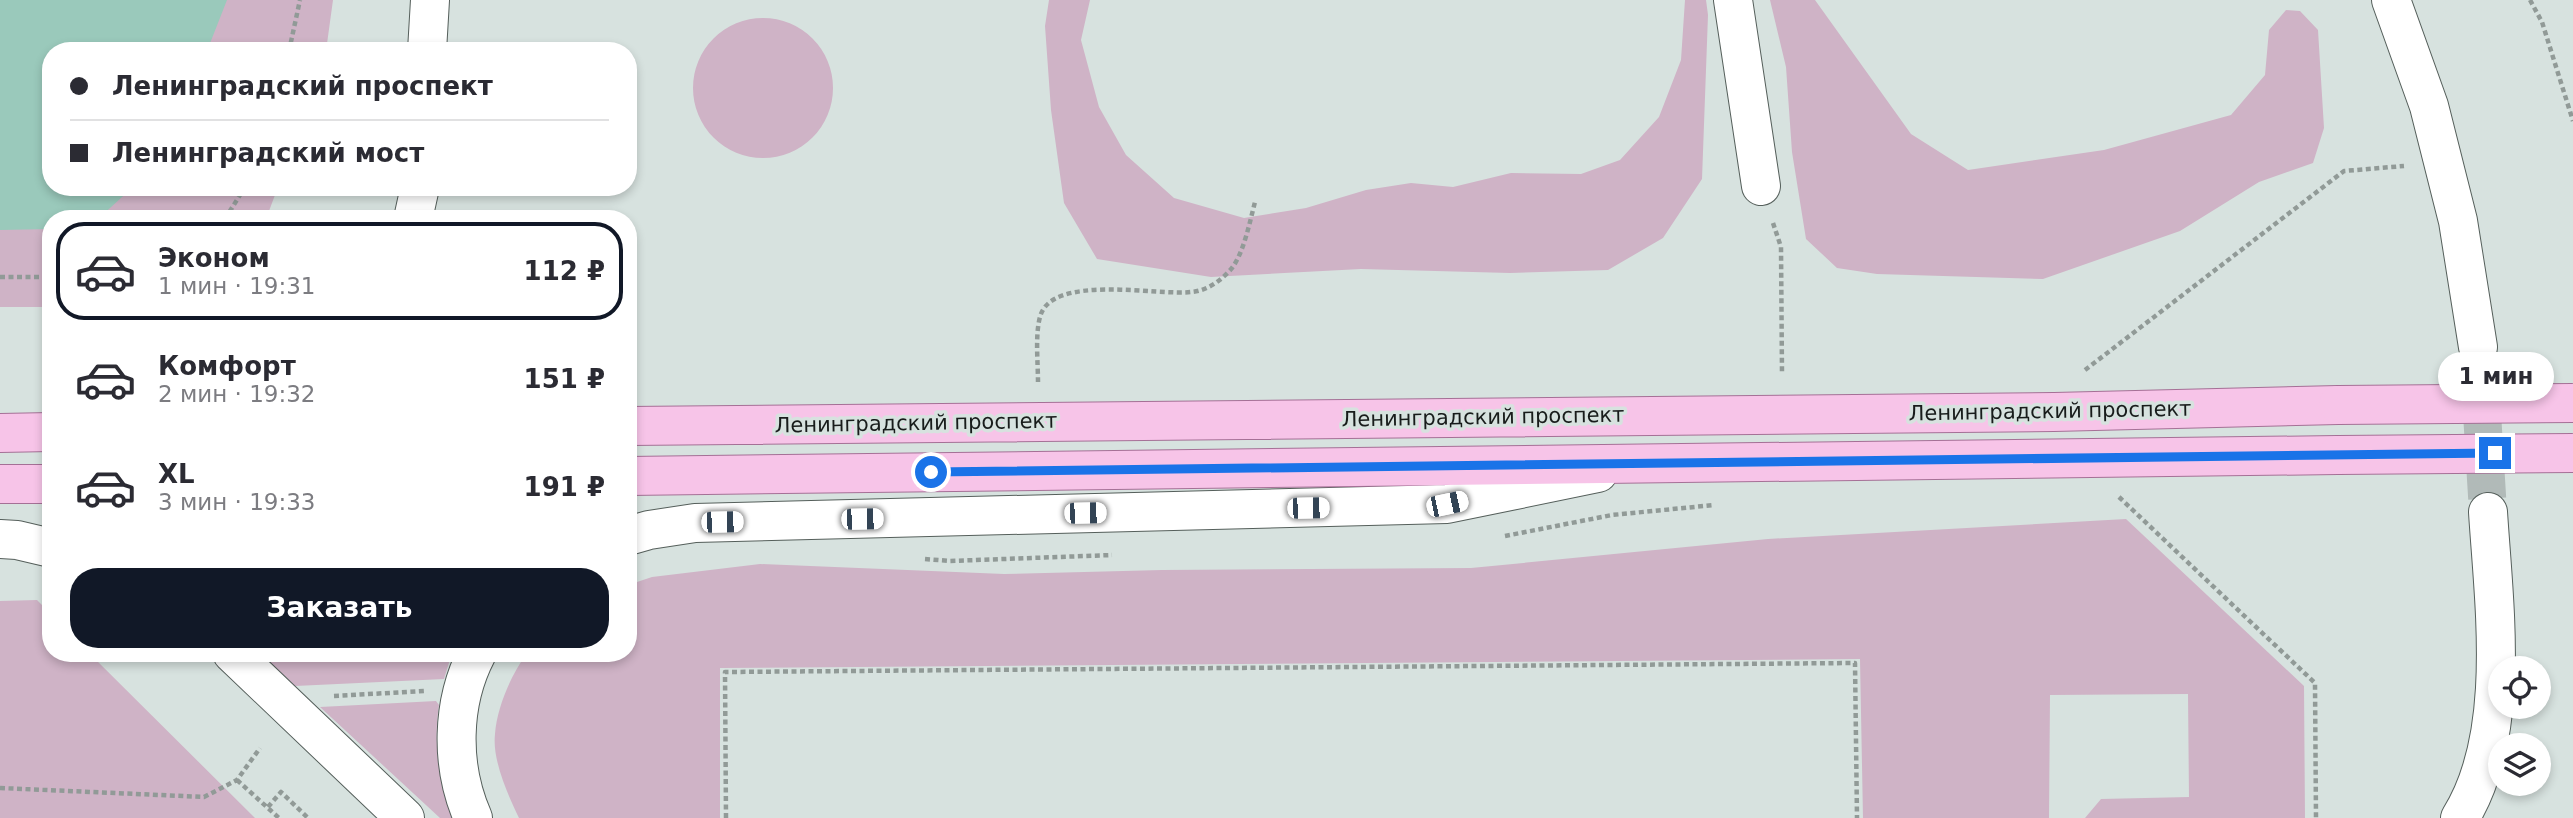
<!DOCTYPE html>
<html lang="ru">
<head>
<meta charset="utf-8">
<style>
  body { margin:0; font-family:"DejaVu Sans",sans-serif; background:#f7f7f7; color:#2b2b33; height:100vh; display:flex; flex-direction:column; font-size:26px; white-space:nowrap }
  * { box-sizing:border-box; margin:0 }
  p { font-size:23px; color:#7c7c81 }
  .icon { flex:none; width:38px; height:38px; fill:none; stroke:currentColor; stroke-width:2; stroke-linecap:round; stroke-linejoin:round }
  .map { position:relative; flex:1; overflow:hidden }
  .panel { position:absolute; left:42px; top:210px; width:595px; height:452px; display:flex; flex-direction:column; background:#fff; border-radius:28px; box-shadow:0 4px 10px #0003 }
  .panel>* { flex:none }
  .hud { position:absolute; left:42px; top:42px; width:595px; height:154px; border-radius:28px; box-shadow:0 4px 10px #0003; display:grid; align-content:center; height:154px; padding:0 28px; background:#fff }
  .controls { position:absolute; left:2488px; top:656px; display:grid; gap:14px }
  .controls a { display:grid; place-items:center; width:63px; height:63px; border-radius:50%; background:#fff; box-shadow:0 4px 10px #0003; font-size:35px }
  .end { position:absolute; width:32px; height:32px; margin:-16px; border:9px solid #1a73e8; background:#fff; box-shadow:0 0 0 4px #fff }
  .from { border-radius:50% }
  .bubble { position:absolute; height:49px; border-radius:24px; background:#fff; box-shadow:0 4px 10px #0003; font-size:23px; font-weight:600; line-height:49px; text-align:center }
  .car { position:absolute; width:21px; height:42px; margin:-21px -10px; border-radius:9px; box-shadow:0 0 5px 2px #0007; background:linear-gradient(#fff 24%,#345 0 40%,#fff 0 76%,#345 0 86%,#fff 0) }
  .hud b { display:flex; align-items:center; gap:24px; height:66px; font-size:26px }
  .hud b+b { border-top:2px solid #e1e1e2 }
  .hud i { width:18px; height:18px; background:#2b2b33 }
  ul { padding:12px 0 0; list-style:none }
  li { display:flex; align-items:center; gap:21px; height:98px; margin:0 14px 10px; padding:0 14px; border:4px solid transparent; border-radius:28px }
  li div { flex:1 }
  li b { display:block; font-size:26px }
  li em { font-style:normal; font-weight:600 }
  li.current { border-color:#111827 }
  li>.icon { width:63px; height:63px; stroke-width:1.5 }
  .action { display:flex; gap:14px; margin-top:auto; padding:14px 28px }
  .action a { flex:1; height:80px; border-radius:28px; background:#111827; color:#fff; font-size:28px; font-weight:600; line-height:80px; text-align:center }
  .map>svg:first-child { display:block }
</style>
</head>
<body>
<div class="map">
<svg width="2573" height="818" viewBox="0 0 2573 818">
  <rect width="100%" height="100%" fill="#d7e2df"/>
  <path fill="#cfb3c6" d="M0 0H333L326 51H51V187H278L266 219H51V307H0Z
    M1049 0H1090L1081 40 1099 107 1126 155 1174 198 1244 218 1306 208 1366 190 1411 183 1453 187 1511 173 1581 174 1620 160 1659 117 1681 60 1685 0H1706L1708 15 1702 179 1663 238 1608 270 1510 273 1361 269 1211 277 1097 259 1064 203 1051 110 1045 26Z
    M1770 0H1815L1911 134 1968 170 2104 150 2231 115 2265 75 2269 30 2286 10 2300 11 2318 30 2324 128 2313 163 2259 182 2180 231 2043 279 1877 274 1837 268 1806 239 1792 152 1786 67Z
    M693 88a70 70 0 1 1 140 0a70 70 0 1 1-140 0Z
    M2126 519 2304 686 2305 818H2085L2101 799 2189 797 2188 694 2050 695 2049 818H1863L1860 659 720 668V818H519C508 795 492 760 495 734 497 707 511 675 527 653H628V585L652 577 760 564 1004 574 1162 570 1471 568 1768 539Z
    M37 600 51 614V653H89L255 818H0V601Z
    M259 653H452L444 679 295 686Z
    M436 701 439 705C433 745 439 780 452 818H440L320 707Z"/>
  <path fill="#9ac9bb" d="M0 0H227L207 51H51V187H133L98 219H51V229L0 230Z"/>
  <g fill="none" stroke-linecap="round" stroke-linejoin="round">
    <path stroke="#b1bab8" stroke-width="38" stroke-dasharray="38 19" stroke-linecap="butt" d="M2478 347 2488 512"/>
    <g stroke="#555f5b" stroke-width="40">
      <path id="minor" d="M1733 0 1761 186
        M2391 0 2429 106 2458 221 2478 347
        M427 51 430 0
        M413 219 420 187
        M628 536 649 530 695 523 1447 504 1598 473
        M0 539 17 540 51 548
        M232 653 405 818
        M473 818C450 766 451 703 477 653
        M2460 818C2512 735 2494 606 2488 512"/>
    </g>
    <g stroke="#a57096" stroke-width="40">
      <path id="major" d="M628 426 2054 412 2338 405
        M0 433 51 432
        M628 476 2338 455
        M0 484H51"/>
    </g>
    <path stroke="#919a97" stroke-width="4.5" stroke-dasharray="5 3.5" stroke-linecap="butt" d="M2530 0 2542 22 2573 121
      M289 51 300 0
      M225 219 245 187
      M1773 223 1781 247 1782 374
      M0 277H51
      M2085 370 2344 171 2404 166
      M1038 382C1038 363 1035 335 1040 317 1051 273 1158 296 1191 292 1207 291 1222 280 1232 268 1244 252 1250 221 1255 202
      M2119 497 2315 683 2316 818
      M1505 536 1612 515 1714 505
      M925 559 950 561 1112 555
      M334 696 424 691
      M237 780 279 818
      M0 788 204 797 237 780 260 748
      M268 807 281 792 308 818
      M726 818 725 672 1855 663 1857 818"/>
    <use href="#minor" stroke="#fff" stroke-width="38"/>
    <use href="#major" stroke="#f7c4e8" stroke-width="38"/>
    <g stroke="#a57096" stroke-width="40" stroke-linecap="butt">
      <path id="major-bridge" d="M2338 405 2573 403
        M2338 455 2573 453"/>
    </g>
    <use href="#major-bridge" stroke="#f7c4e8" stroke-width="38"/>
  </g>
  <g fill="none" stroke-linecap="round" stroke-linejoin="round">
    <path stroke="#1a73e8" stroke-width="9" d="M931 472 2495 453"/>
  </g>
  <g text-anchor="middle" stroke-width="7" stroke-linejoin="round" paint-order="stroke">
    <g font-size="21" fill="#181c1b" stroke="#d7e2df">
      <text transform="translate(2050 411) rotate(-1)" y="7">Ленинградский проспект</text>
      <text transform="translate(1483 417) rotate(-1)" y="7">Ленинградский проспект</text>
      <text transform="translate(916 423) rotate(-1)" y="7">Ленинградский проспект</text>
    </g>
  </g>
</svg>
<div class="controls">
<a><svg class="icon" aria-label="locate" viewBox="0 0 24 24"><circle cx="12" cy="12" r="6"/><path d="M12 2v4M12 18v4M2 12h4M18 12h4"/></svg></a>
<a><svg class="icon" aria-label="layers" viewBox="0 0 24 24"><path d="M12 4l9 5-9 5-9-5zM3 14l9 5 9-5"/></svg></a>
</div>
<i class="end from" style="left:931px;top:472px"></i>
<i class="end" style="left:2495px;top:453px"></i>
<div class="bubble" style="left:2438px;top:352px;width:116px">1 мин</div>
<i class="car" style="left:1447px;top:504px;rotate:78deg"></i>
<i class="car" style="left:1308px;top:508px;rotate:89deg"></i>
<i class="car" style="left:1085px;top:513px;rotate:89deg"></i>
<i class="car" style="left:862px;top:519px;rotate:89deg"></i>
<i class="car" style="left:722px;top:522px;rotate:89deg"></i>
<div class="hud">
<b><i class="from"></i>Ленинградский проспект</b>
<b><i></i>Ленинградский мост</b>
</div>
<section class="panel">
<ul>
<li class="current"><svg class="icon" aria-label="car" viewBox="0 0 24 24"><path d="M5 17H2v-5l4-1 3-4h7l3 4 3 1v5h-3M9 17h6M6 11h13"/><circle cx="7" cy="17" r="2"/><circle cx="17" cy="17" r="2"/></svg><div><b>Эконом</b><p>1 мин · 19:31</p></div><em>112 ₽</em></li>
<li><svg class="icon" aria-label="car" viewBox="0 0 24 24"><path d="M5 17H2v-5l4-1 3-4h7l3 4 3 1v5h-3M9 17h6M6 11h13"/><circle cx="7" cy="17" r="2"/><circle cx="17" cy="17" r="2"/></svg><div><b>Комфорт</b><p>2 мин · 19:32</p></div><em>151 ₽</em></li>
<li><svg class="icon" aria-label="car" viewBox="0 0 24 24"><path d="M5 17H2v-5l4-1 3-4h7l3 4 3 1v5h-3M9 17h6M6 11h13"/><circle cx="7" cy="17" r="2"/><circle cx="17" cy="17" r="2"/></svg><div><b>XL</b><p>3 мин · 19:33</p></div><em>191 ₽</em></li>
</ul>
<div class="action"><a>Заказать</a></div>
</section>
</div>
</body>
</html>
